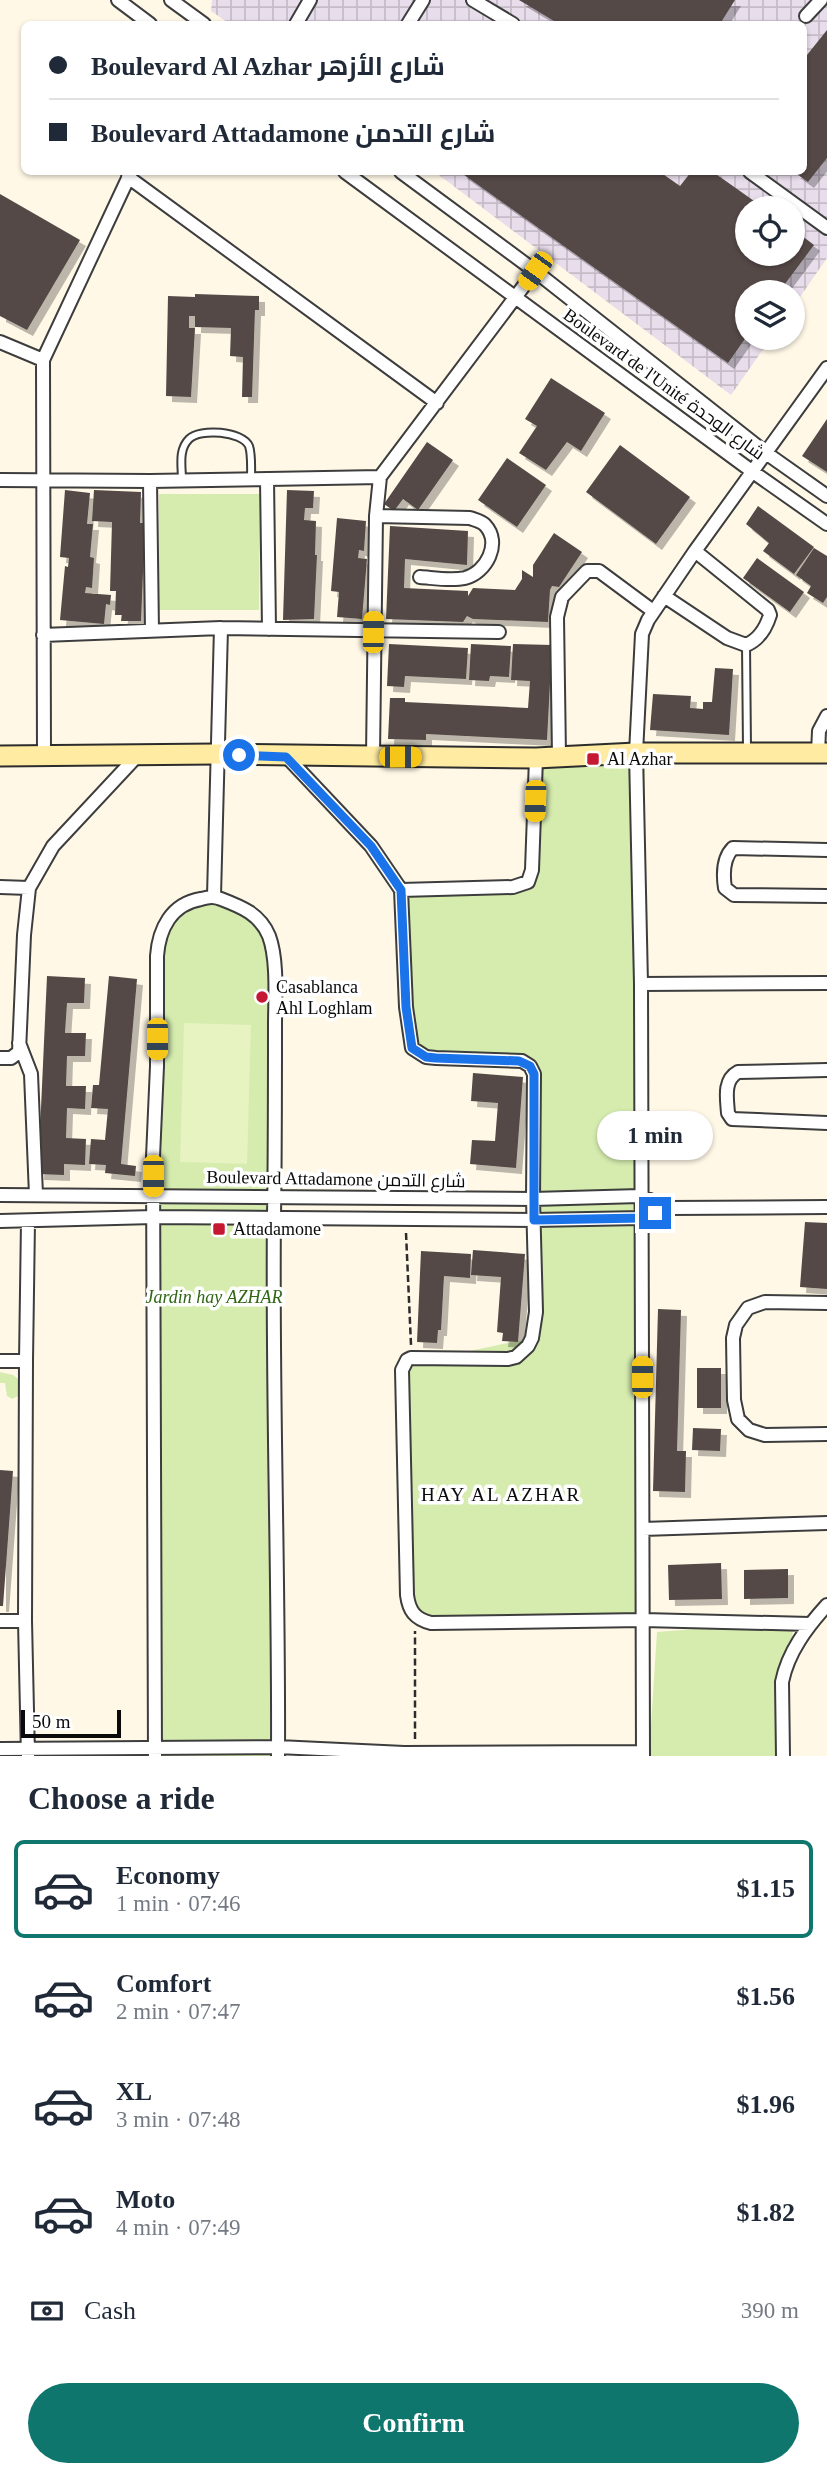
<!DOCTYPE html>
<html lang="en">
<head>
<meta charset="utf-8">
<style>
  body { margin:0; font-family:"Times New Roman",Cairo,serif; background:#f6f6f7; color:#1f2937; height:100vh; display:flex; flex-direction:column; font-size:26px; white-space:nowrap }
  * { box-sizing:border-box; margin:0 }
  p { font-size:23px; color:#747a83 }
  .icon { flex:none; width:38px; height:38px; fill:none; stroke:currentColor; stroke-width:2; stroke-linecap:round; stroke-linejoin:round }
  .map { position:relative; height:1756px; overflow:hidden }
  .drawer { display:flex; flex-direction:column; background:#fff; flex:1 }
  .drawer>* { flex:none }
  .banner { position:absolute; left:21px; top:21px; width:786px; height:154px; border-radius:10px; box-shadow:0 2px 5px #0004; display:grid; align-content:center; height:154px; padding:0 28px; background:#fff }
  .fabs { position:absolute; left:735px; top:196px; display:grid; gap:14px }
  .fabs a { display:grid; place-items:center; width:70px; height:70px; border-radius:50%; background:#fff; box-shadow:0 2px 5px #0004; font-size:35px }
  .scale { position:absolute; left:21px; bottom:18px; width:100px; box-sizing:border-box; padding-left:7px; border:4px solid #0a0a0a; border-top:0; font-size:19px; line-height:24px; white-space:nowrap; color:#0a0a0a; -webkit-text-stroke:5px #fff; paint-order:stroke }
  .end { position:absolute; width:32px; height:32px; margin:-16px; border:9px solid #1a73e8; background:#fff; box-shadow:0 0 0 4px #fff }
  .from { border-radius:50% }
  .bubble { position:absolute; height:49px; border-radius:24px; background:#fff; box-shadow:0 2px 5px #0004; font-size:23px; font-weight:600; line-height:49px; text-align:center }
  .car { position:absolute; width:21px; height:42px; margin:-21px -10px; border-radius:9px; box-shadow:0 0 5px 2px #0007; background:linear-gradient(#f5c518 24%,#345 0 40%,#f5c518 0 76%,#345 0 86%,#f5c518 0) }
  .banner b { display:flex; align-items:center; gap:24px; height:66px; font-size:26px }
  .banner b+b { border-top:2px solid #e0e1e3 }
  .banner i { width:18px; height:18px; background:#1f2937 }
  ul { padding:0; list-style:none }
  li { display:flex; align-items:center; gap:21px; height:98px; margin:0 14px 10px; padding:0 14px; border:4px solid transparent; border-radius:10px }
  li div { flex:1 }
  li b { display:block; font-size:26px }
  li em { font-style:normal; font-weight:600 }
  li.current { border-color:#0f766e }
  li>.icon { width:63px; height:63px; stroke-width:1.5 }
  h2 { padding:0 28px; font-size:32px; line-height:84px }
  .pay { display:flex; align-items:center; gap:18px; height:77px; padding:0 28px; font-size:26px }
  .pay p { margin-inline-start:auto }
  .action { display:flex; gap:14px; margin-top:auto; padding:14px 28px }
  .action a { flex:1; height:80px; border-radius:42px; background:#0f766e; color:#fff; font-size:28px; font-weight:600; line-height:80px; text-align:center }
  .map>svg:first-child { display:block }
</style>
</head>
<body>
<div class="map">
<svg width="827" height="1756" viewBox="0 0 827 1756">
  <defs>
    <pattern id="industrial-grid" width="8" height="8" patternUnits="userSpaceOnUse" patternTransform="scale(1.75)"><rect width="8" height="8" fill="#e8ddeb"/><path d="M0 4h8M4 0v8" fill="none" stroke="#c6bcc8"/></pattern>
    <filter id="shadow"><feDropShadow dx="6" dy="6" stdDeviation="0" flood-color="#0004"/></filter>
  </defs>
  <rect width="100%" height="100%" fill="#fff8e7"/>
  <path fill="url(#industrial-grid)" fill-rule="evenodd" d="M212 0H827V258L793 307V292H747V338H771L731 395 435 172H803V24H230L211 11ZM747 208H793V254H747Z"/>
  <path fill="#d5ecae" d="M159 494H260L259 610H158Z
    M539 753 645 754 642 1218 645 1620 406 1618 408 1364 532 1338 535 1071 412 1048 401 890 534 882Z
    M216 894 267 934 272 964 278 1756H160L154 950 167 920Z
    M0 1372 13 1375 18 1379V1396L12 1399 7 1396 5 1383H0Z
    M794 1621 788 1672V1756H649L657 1632Z"/>
  <path fill="#e7f3c1" d="M184 1023 251 1025 247 1164 180 1162Z"/>
  <path fill="#544a46" filter="url(#shadow)" d="M519 0H735L720 24H559Z
    M827 30V158L808 182 794 172H803V60Z
    M460 172H660L680 186 691 172H713L764 208H747V254H793V229L814 245 779 292H747V336L728 363Z
    M0 194 80 240 27 330 0 316Z
    M195 294 259 296V310H255L252 397H242L243 357 230 356 231 328 195 327V316H189V328H195L191 397 166 396 168 296 195 297Z
    M551 378 605 413 581 451 567 442 546 470 519 453 537 426 525 419Z
    M827 419V472L802 456Z
    M427 442 453 460 418 510 403 499 394 511 384 504Z
    M620 445 690 497 656 544 586 492Z
    M507 458 546 485 517 527 478 500Z
    M65 490 90 493 87 524H93L90 557 94 558 92 588 86 587 85 593 111 595 110 605 106 604 104 624 60 620 65 566 68 567 69 558 60 557Z
    M94 490 141 492 140 523H145L141 621H121L122 615H115L116 591H110L112 522 92 521Z
    M287 490 314 491 313 508H305L304 520 316 521 315 555H317L314 619 283 620Z
    M758 506 814 547 794 574 763 551 769 543 746 524Z
    M337 518 366 521 364 551 359 550 358 558 367 559 362 619 337 617 339 592 331 591Z
    M390 526 468 531 467 565 405 559 404 588 468 591V596L473 588 515 590 522 579V570L533 577V565L554 533 582 552 559 587 552 586 550 590 548 622 473 619 467 616 463 622 386 619Z
    M814 548 827 556V597L823 603 807 593 811 586 796 575Z
    M757 558 804 592 790 612 743 578Z
    M389 644 468 648 466 679 405 676 404 687 387 686Z
    M471 644 511 646 509 677 490 676 489 681 469 680Z
    M513 644 552 645 547 740 426 734V740L388 739 390 698H405V702L528 708 530 681 511 680Z
    M715 668 733 669 729 735 650 730 653 694 691 696 690 708 703 709V702H712Z
    M47 976 85 978 84 1003H67L65 1033H86L85 1056H67L66 1086H86L85 1109 67 1108 66 1138 86 1139 85 1165 64 1164V1175L38 1174Z
    M109 976 137 979 121 1164 136 1166 135 1176 105 1173 106 1165 89 1164 91 1139 105 1140 108 1109 91 1108 93 1085H99Z
    M473 1073 523 1077 516 1168 470 1164 472 1140 495 1141 498 1103 471 1101Z
    M805 1222 827 1223V1289L800 1287Z
    M473 1250 525 1254 518 1342 502 1341 503 1333 497 1332 501 1277 471 1275Z
    M421 1251 471 1254 470 1278 444 1276 441 1330H438L437 1343 417 1342Z
    M658 1309 681 1310 677 1451H686L685 1492 653 1491Z
    M697 1368H721V1408H697Z
    M693 1428 721 1429 720 1451 692 1450Z
    M0 1470 13 1471 3 1606H0Z
    M721 1563 722 1599 669 1600 668 1565Z
    M788 1569V1598L744 1599V1570Z"/>
  <g fill="none" stroke-linecap="round" stroke-linejoin="round">
    <g stroke="#3d3d3d" stroke-width="10">
      <path id="lane" d="M182 480C182 466 178 450 189 439 200 428 242 431 249 446 252 455 251 470 251 479
        M746 645 747 749"/>
    </g>
    <g stroke="#3d3d3d" stroke-width="16">
      <path id="street" d="M118 0 150 24
        M171 0 204 24
        M473 0 513 24
        M806 16 821 0
        M296 24 310 0
        M408 24 423 0
        M345 172 753 472 827 524
        M401 172 535 271 766 453 827 496
        M750 172 827 228
        M128 177 437 403
        M0 342 43 360
        M267 479 269 629
        M0 480 150 481 380 477
        M150 481 152 631
        M376 516 470 518C475 520 481 521 485 525 502 543 486 573 465 578 451 581 434 578 420 577
        M664 596 727 638 746 645C758 640 766 628 770 615L768 610 695 551
        M43 635 221 628 499 632
        M818 753 819 731 827 716
        M44 756 43 360 131 172
        M286 756 371 846 401 890 406 1007 412 1048 426 1057 436 1058 522 1061 530 1066 534 1074 533 1199 536 1312 532 1338 528 1346 516 1357 508 1359 411 1358 407 1360 402 1370 407 1595C409 1611 415 1619 431 1623L643 1620 810 1624
        M373 756 376 516 380 477 535 271
        M559 756 557 617 562 597 587 571H599L653 611
        M827 850 733 848C723 858 723 875 725 888L734 895 827 896
        M0 887 29 888
        M401 890 513 887 528 882 532 870 536 758
        M214 896 221 628
        M641 984 827 983
        M19 1043 31 1074 36 1195
        M0 1058H11L19 1052 24 935 29 888 53 846 138 755
        M827 1070 738 1072C723 1080 727 1099 728 1113L732 1119 827 1123
        M0 1195 533 1199 640 1196 669 1208
        M0 1221 154 1217 534 1220 642 1218 669 1208 827 1207
        M827 1303 765 1302 748 1308 736 1325 733 1338 734 1400 738 1419 749 1430 765 1435 827 1434
        M0 1361H26L25 1621H0
        M26 1361 28 1221
        M643 1529 827 1523
        M25 1621 28 1756
        M0 1749 278 1747 404 1753 643 1752
        M155 1756 153 1157 157 1066V956C159 929 171 904 201 899 209 897 213 896 221 899 242 907 260 914 269 936 278 960 275 1000 275 1026 275 1089 275 1153 274 1216 272 1396 279 1576 278 1756
        M643 1756 641 984 636 753 642 634 648 620 695 551 827 368
        M783 1756 782 1682C788 1652 807 1627 827 1605"/>
    </g>
    <g stroke="#2c2c2c" stroke-width="23">
      <path id="secondary" d="M0 756 216 754 536 758 636 753H827"/>
    </g>
    <path stroke="#2c2c2c" stroke-width="2.5" stroke-dasharray="7 3.5" stroke-linecap="butt" d="M406 1233 411 1345
      M415 1739V1631"/>
    <use href="#lane" stroke="#fff" stroke-width="6"/>
    <use href="#street" stroke="#fff" stroke-width="12"/>
    <use href="#secondary" stroke="#ffeba2" stroke-width="19"/>
  </g>
  <g fill="none" stroke-linecap="round" stroke-linejoin="round">
    <path stroke="#1a73e8" stroke-width="9" d="M239 755 286 757 371 846 401 890 406 1007 412 1048 426 1057 436 1058 519 1061 530 1066 534 1074V1220L642 1218 655 1213"/>
  </g>
  <g fill="#c51833" stroke="#fff" stroke-width="2.5">
    <rect x="586" y="752" width="14" height="14" rx="3.5"/>
    <circle cx="262" cy="997" r="7"/>
    <rect x="212" y="1222" width="14" height="14" rx="3.5"/>
  </g>
  <g text-anchor="middle" stroke-width="7" stroke-linejoin="round" paint-order="stroke">
    <g font-size="18" fill="#0a0a0a" stroke="#fff">
      <text transform="translate(664 384) rotate(36)" y="6">Boulevard de l'Unité شارع الوحدة</text>
      <text transform="translate(336 1179) rotate(1)" y="6">Boulevard Attadamone شارع التدمن</text>
    </g>
    <g font-size="18" fill="#0a0a0a" stroke="#fff" text-anchor="start">
      <text x="607" y="765">Al Azhar</text>
      <text x="276" y="993">Casablanca<tspan x="276" dy="21">Ahl Loghlam</tspan></text>
      <text x="233" y="1235">Attadamone</text>
    </g>
    <g font-size="18" font-style="italic" fill="#306616" stroke="#fff">
      <text x="214" y="1303">Jardin hay AZHAR</text>
    </g>
    <g font-size="19" letter-spacing="2" fill="#0a0a0a" stroke="#fff">
      <text x="501" y="1501">HAY AL AZHAR</text>
    </g>
  </g>
</svg>
<div class="fabs">
<a><svg class="icon" aria-label="locate" viewBox="0 0 24 24"><circle cx="12" cy="12" r="6"/><path d="M12 2v4M12 18v4M2 12h4M18 12h4"/></svg></a>
<a><svg class="icon" aria-label="layers" viewBox="0 0 24 24"><path d="M12 4l9 5-9 5-9-5zM3 14l9 5 9-5"/></svg></a>
</div>
<div class="scale">50 m</div>
<i class="end from" style="left:239px;top:755px"></i>
<i class="end" style="left:655px;top:1213px"></i>
<div class="bubble" style="left:597px;top:1111px;width:116px">1 min</div>
<i class="car" style="left:535px;top:271px;rotate:216deg"></i>
<i class="car" style="left:373px;top:632px;rotate:1deg"></i>
<i class="car" style="left:400px;top:757px;rotate:90deg"></i>
<i class="car" style="left:535px;top:801px;rotate:182deg"></i>
<i class="car" style="left:157px;top:1039px;rotate:180deg"></i>
<i class="car" style="left:153px;top:1176px;rotate:180deg"></i>
<i class="car" style="left:642px;top:1377px;rotate:0deg"></i>
<div class="banner">
<b><i class="from"></i>Boulevard Al Azhar شارع الأزهر</b>
<b><i></i>Boulevard Attadamone شارع التدمن</b>
</div>
</div>
<section class="drawer">
<h2>Choose a ride</h2>
<ul>
<li class="current"><svg class="icon" aria-label="car" viewBox="0 0 24 24"><path d="M5 17H2v-5l4-1 3-4h7l3 4 3 1v5h-3M9 17h6M6 11h13"/><circle cx="7" cy="17" r="2"/><circle cx="17" cy="17" r="2"/></svg><div><b>Economy</b><p>1 min · 07:46</p></div><em>$1.15</em></li>
<li><svg class="icon" aria-label="car" viewBox="0 0 24 24"><path d="M5 17H2v-5l4-1 3-4h7l3 4 3 1v5h-3M9 17h6M6 11h13"/><circle cx="7" cy="17" r="2"/><circle cx="17" cy="17" r="2"/></svg><div><b>Comfort</b><p>2 min · 07:47</p></div><em>$1.56</em></li>
<li><svg class="icon" aria-label="car" viewBox="0 0 24 24"><path d="M5 17H2v-5l4-1 3-4h7l3 4 3 1v5h-3M9 17h6M6 11h13"/><circle cx="7" cy="17" r="2"/><circle cx="17" cy="17" r="2"/></svg><div><b>XL</b><p>3 min · 07:48</p></div><em>$1.96</em></li>
<li><svg class="icon" aria-label="car" viewBox="0 0 24 24"><path d="M5 17H2v-5l4-1 3-4h7l3 4 3 1v5h-3M9 17h6M6 11h13"/><circle cx="7" cy="17" r="2"/><circle cx="17" cy="17" r="2"/></svg><div><b>Moto</b><p>4 min · 07:49</p></div><em>$1.82</em></li>
</ul>
<div class="pay"><svg class="icon" aria-label="cash" viewBox="0 0 24 24"><path d="M3 7h18v10H3z"/><circle cx="12" cy="12" r="2"/></svg>Cash<p>390 m</p></div>
<div class="action"><a>Confirm</a></div>
</section>
</body>
</html>
